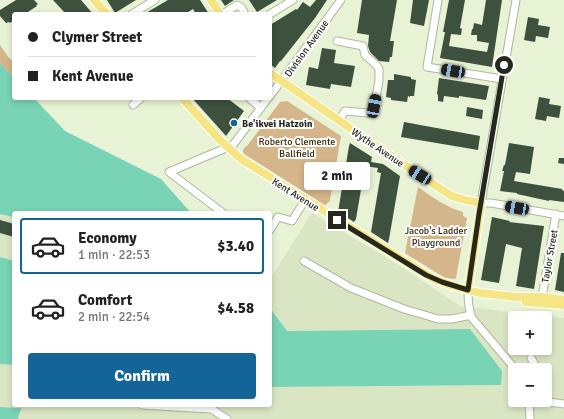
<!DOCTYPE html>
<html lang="en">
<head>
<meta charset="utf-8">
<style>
  body { margin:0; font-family:Signika,sans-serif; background:#f2f2f2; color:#202124; height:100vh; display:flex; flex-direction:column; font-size:15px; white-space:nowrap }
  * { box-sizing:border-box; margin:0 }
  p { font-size:13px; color:#757577 }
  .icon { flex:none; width:22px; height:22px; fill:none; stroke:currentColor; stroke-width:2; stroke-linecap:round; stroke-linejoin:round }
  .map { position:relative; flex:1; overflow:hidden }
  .panel { position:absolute; left:12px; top:211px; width:260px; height:196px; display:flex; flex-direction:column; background:#fff; border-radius:4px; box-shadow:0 2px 6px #0003 }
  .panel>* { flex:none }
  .hud { position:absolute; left:12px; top:12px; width:260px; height:88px; border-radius:4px; box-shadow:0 2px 6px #0003; display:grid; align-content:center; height:88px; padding:0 16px; background:#fff }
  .tools { position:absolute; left:508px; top:311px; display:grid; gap:8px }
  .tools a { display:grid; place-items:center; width:44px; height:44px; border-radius:4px; background:#fff; box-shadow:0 2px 6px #0003; font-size:20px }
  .end { position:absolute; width:18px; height:18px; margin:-9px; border:5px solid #25281d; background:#fff; box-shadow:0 0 0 2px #fff }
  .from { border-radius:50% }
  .bubble { position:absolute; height:28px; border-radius:4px; background:#fff; box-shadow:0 2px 6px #0003; font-size:13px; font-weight:800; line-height:28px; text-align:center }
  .car { position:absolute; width:12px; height:24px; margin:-12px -6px; border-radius:5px; box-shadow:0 0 3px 1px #0007; background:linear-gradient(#222 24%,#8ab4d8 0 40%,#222 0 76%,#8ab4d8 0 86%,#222 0) }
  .hud b { display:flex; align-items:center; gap:14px; height:38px; font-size:15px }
  .hud b+b { border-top:1px solid #e0e0e0 }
  .hud i { width:10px; height:10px; background:#202124 }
  ul { padding:7px 0 0; list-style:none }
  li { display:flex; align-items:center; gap:12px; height:56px; margin:0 8px 6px; padding:0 8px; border:2px solid transparent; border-radius:4px }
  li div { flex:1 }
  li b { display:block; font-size:15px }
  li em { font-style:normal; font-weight:800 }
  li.current { border-color:#136597 }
  li>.icon { width:36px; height:36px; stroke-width:1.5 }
  .cta { display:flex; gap:8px; margin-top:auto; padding:8px 16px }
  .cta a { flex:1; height:46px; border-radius:4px; background:#136597; color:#fff; font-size:16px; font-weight:800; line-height:46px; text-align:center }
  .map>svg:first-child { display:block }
</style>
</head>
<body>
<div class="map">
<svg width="564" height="419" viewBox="0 0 564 419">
  <rect width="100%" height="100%" fill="#e8f2d4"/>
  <path fill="#dae6c3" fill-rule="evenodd" d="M312 213 397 264 460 306 564 318V419H18L20 408 0 407V364L14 365V405H270V387L501 385 470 329 287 331 270 308V279ZM515 318H545V348H515ZM515 370H545V400H515Z
    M0 214 14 217V261L0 257Z"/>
  <path fill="#d5b58a" d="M0 45 9 58 14 62V78L0 63Z
    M287 101 341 136 330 200V201L326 204V206L244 154 243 150 246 146H247L280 102Z
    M418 187C432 197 446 207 463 212V216L467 218 456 278 455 279 445 278 405 253Z"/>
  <path fill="#79d3b5" d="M0 63 14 78V98H34L65 131 161 179 191 213H14V217L0 214Z
    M0 257 14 261V365L0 364Z
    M270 308 287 331 470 329 502 371 501 385 270 387Z
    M0 407 21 408 18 419H0Z"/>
  <path fill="#3d513e" d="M16 0H34L38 4 36 5 37 6 25 14H14V20L10 23 9 22 6 23 0 16V10Z
    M53 0H81L93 14H66Z
    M107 0H136L115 13Z
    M168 0H200L209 14H196L193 9 185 14H144Z
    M221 0H234L225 6Z
    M249 0H277L257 12Z
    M316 0H327L315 18 281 61H280L275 68 270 64V25L296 9 297 10 303 2 310 7Z
    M362 0H397L390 41H394L392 57H390L389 62 379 61 370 52 368 46 369 35 357 33Z
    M413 0H429L424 26 410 23Z
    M449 0H465L460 28 462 29 461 35 451 34 449 46 487 52 489 43 477 41V35H471L472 29H473L474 23 482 25 486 0H502L492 67 440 58 445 32H443Z
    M528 17 539 19 538 25 550 27 548 38 536 36 535 42 524 40Z
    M322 48 336 50 334 63 355 66 351 87 331 84 330 89 306 85 309 67 318 69Z
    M394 74 411 77V79L416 80 414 96H410V97L408 96 407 102 391 100V98L386 97 388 80H394Z
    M439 78 489 86 486 100 459 96V98L444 96 443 102 438 101V95L437 94Z
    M539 97 550 99 549 104 561 106 559 118 547 116 546 121 535 119Z
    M192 98H227L244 111 226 136Z
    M467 107 483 110 482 119 466 116Z
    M404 122 480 136 478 150 401 137Z
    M350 143 372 157 371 162 383 164 400 176 389 239 388 243 371 232 381 173 377 172 378 168 365 166 356 219 354 222 338 212 349 146Z
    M509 143 534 147 530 174 516 172 514 181 562 189V190L564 191V202L549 200V201L517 194V193L500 191 504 171H502L504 165H505Z
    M559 158H564V164L558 163Z
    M492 217 510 221 509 222 544 226 534 289 516 286 522 248 506 244 499 283 481 280Z
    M0 220 14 224V237L0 233Z
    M561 253H564V292L555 290Z"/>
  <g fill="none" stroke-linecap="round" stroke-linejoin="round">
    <g stroke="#aeb89c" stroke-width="9">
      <path id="minor" d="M438 0 427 67 502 79
        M516 0 481 203H491L564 216
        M132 14 155 0
        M223 14 237 5 241 7 244 12
        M270 14 293 0
        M337 41 363 46 365 55 377 66 379 69V81L373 113H368L345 111 339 120
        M270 96 341 0
        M249 98 261 108
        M133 105 141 98
        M223 213 169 172 233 145 268 98
        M270 230 278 217 292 221 305 200
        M304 261 351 288 404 309 438 319H452L471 315
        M468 290C468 299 468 309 472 318L516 370
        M542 297 556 214
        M531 358 538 370
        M545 390 549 402 564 404
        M529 400 530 419
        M142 405 211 409
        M207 406 227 419"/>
    </g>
    <g stroke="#fff" stroke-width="10">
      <path id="major" d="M94 0 107 14
        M211 0 220 14
        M270 73 379 148 450 195C460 200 470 201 481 203L468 290
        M182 98 220 140 241 159 432 278 453 286 480 293 516 297H542L564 300
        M526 302 564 305"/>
    </g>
    <use href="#minor" stroke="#fff" stroke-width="7"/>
    <use href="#major" stroke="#f6e585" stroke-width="8"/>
  </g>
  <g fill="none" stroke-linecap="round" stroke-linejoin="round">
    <path stroke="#25281d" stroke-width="5" d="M337 220 426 275 442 282 468 290 479 214 504 65"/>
  </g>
  <circle fill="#136597" stroke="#fff" stroke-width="1.5" cx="234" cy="123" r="4"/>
  <g text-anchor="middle" stroke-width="4" stroke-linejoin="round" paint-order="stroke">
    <g font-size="10" fill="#25281d" stroke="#fff">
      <text transform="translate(306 48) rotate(-54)" y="4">Division Avenue</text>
      <text transform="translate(378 147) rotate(34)" y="4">Wythe Avenue</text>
      <text transform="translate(296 194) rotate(32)" y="4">Kent Avenue</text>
      <text transform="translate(549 256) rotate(-80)" y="4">Taylor Street</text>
    </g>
    <g font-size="10" font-weight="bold" fill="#25281d" stroke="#fff" text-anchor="start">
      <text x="242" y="127">Be'ikvei Hatzoin</text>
    </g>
    <g font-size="10" fill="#3c290c" stroke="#fff">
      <text x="297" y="145">Roberto Clemente<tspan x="297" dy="12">Ballfield</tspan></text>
      <text x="436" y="234">Jacob's Ladder<tspan x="436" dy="12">Playground</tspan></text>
    </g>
  </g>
</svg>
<div class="tools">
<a>+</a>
<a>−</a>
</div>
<i class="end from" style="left:504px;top:65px"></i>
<i class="end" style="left:337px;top:220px"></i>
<div class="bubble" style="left:304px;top:162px;width:66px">2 min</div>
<i class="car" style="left:453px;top:71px;rotate:280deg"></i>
<i class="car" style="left:374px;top:106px;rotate:11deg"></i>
<i class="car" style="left:420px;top:175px;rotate:302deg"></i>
<i class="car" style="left:517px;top:208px;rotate:280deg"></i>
<div class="hud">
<b><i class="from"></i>Clymer Street</b>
<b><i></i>Kent Avenue</b>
</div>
<section class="panel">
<ul>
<li class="current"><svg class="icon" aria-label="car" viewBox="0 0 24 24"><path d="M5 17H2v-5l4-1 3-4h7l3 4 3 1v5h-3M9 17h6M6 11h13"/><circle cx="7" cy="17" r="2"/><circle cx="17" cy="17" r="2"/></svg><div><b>Economy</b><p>1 min · 22:53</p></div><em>$3.40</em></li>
<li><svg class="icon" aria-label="car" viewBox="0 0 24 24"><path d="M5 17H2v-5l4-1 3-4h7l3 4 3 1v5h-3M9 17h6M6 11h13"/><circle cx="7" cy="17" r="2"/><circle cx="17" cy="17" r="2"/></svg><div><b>Comfort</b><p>2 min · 22:54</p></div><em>$4.58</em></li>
</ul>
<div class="cta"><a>Confirm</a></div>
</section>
</div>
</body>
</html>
